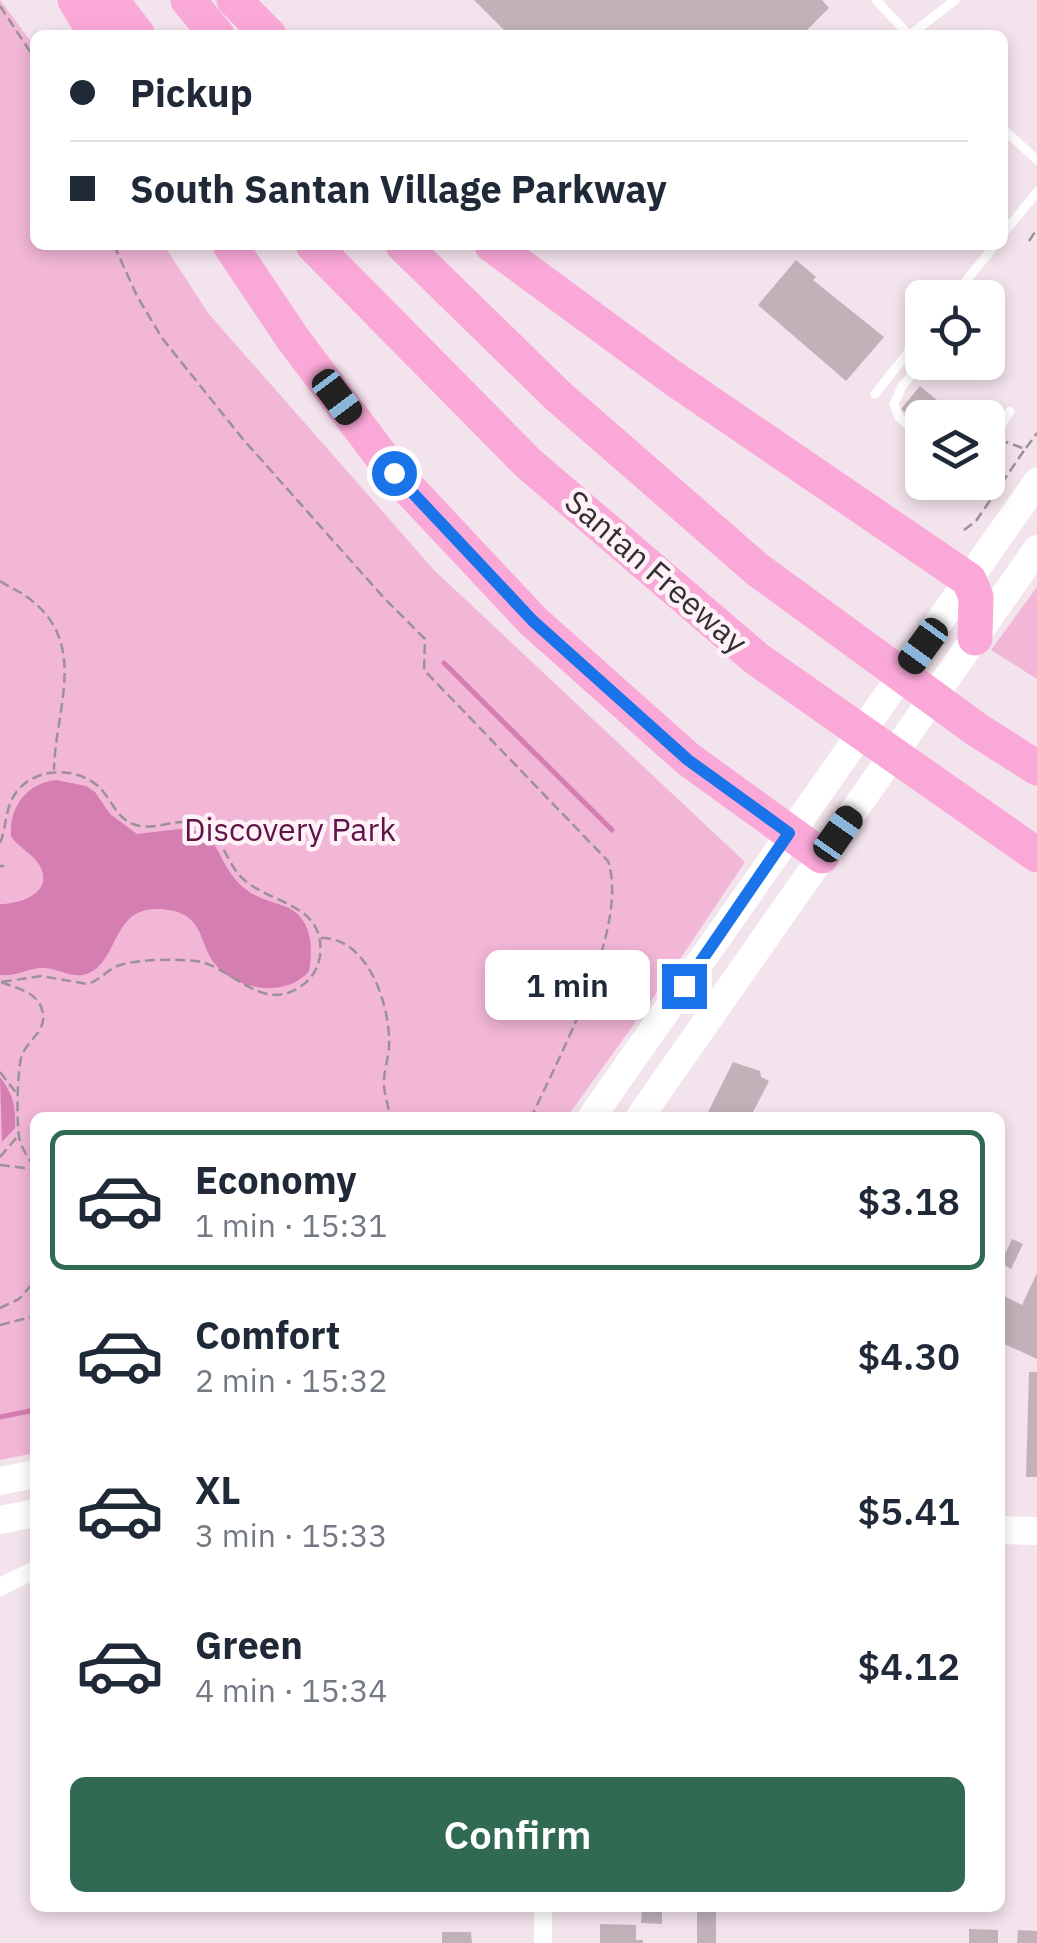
<!DOCTYPE html>
<html lang="en">
<head>
<meta charset="utf-8">
<style>
  body { margin:0; font-family:"IBM Plex Sans",sans-serif; background:#f2f2f3; color:#1f2937; height:100vh; display:flex; flex-direction:column; font-size:38px; white-space:nowrap }
  * { box-sizing:border-box; margin:0 }
  p { font-size:32px; color:#747a83 }
  .icon { flex:none; width:55px; height:55px; fill:none; stroke:currentColor; stroke-width:2; stroke-linecap:round; stroke-linejoin:round }
  .map { position:relative; flex:1; overflow:hidden }
  .drawer { position:absolute; left:30px; top:1112px; width:975px; height:800px; display:flex; flex-direction:column; background:#fff; border-radius:15px; box-shadow:0 5px 15px #0003 }
  .drawer>* { flex:none }
  .top-card { position:absolute; left:30px; top:30px; width:978px; height:220px; border-radius:15px; box-shadow:0 5px 15px #0003; display:grid; align-content:center; height:220px; padding:0 40px; background:#fff }
  .buttons { position:absolute; left:905px; top:280px; display:grid; gap:20px }
  .buttons a { display:grid; place-items:center; width:100px; height:100px; border-radius:15px; background:#fff; box-shadow:0 5px 15px #0003; font-size:50px }
  .end { position:absolute; width:45px; height:45px; margin:-22px; border:12px solid #1a73e8; background:#fff; box-shadow:0 0 0 5px #fff }
  .from { border-radius:50% }
  .bubble { position:absolute; height:70px; border-radius:15px; background:#fff; box-shadow:0 5px 15px #0003; font-size:32px; font-weight:600; line-height:70px; text-align:center }
  .car { position:absolute; width:30px; height:60px; margin:-30px -15px; border-radius:12px; box-shadow:0 0 8px 2px #0007; background:linear-gradient(#222 24%,#8ab4d8 0 40%,#222 0 76%,#8ab4d8 0 86%,#222 0) }
  .top-card b { display:flex; align-items:center; gap:35px; height:95px; font-size:38px }
  .top-card b+b { border-top:2px solid #e0e1e3 }
  .top-card i { width:25px; height:25px; background:#1f2937 }
  ul { padding:18px 0 0; list-style:none }
  li { display:flex; align-items:center; gap:30px; height:140px; margin:0 20px 15px; padding:0 20px; border:5px solid transparent; border-radius:15px }
  li div { flex:1 }
  li b { display:block; font-size:38px }
  li em { font-style:normal; font-weight:600 }
  li.active { border-color:#316a53 }
  li>.icon { width:90px; height:90px; stroke-width:1.5 }
  .button { display:flex; gap:20px; margin-top:auto; padding:20px 40px }
  .button a { flex:1; height:115px; border-radius:15px; background:#316a53; color:#fff; font-size:40px; font-weight:600; line-height:115px; text-align:center }
  .map>svg:first-child { display:block }
</style>
</head>
<body>
<div class="map">
<svg width="1037" height="1943" viewBox="0 0 1037 1943">
  <rect width="100%" height="100%" fill="#f3e3ec"/>
  <path fill="#f2b6d7" d="M0 0 35 47V245H164L208 313 434 570 745 862 668 977 567 1117 35 1118V1453L0 1460Z
    M1037 587V679L991 650Z"/>
  <path fill="#d47eb1" d="M56 780 86 786 95 792 110 814 137 834 189 828 208 836C223 855 224 870 244 888 256 898 267 900 281 905 311 914 314 944 309 971 286 999 235 990 214 963 200 944 203 918 174 911 110 897 122 958 89 973 74 980 60 969 45 968 29 967 17 977 0 975V904C20 904 54 893 40 866 33 853 18 848 11 836 9 807 27 783 56 780Z
    M0 1077C13 1095 16 1105 15 1128L2 1142Z"/>
  <g fill="none" stroke-linecap="round" stroke-linejoin="round">
    <path stroke="#d47eb1" stroke-width="5" d="M444 663 612 830
      M0 1417 35 1410"/>
  </g>
  <path fill="#c1b2ba" d="M474 0H822L829 8 802 35H509Z
    M796 260 816 277 813 280 884 337 846 381 758 305Z
    M920 386 954 414 957 410 965 418H922V428L901 409Z
    M733 1062 760 1071 761 1077 769 1081 750 1118H705Z
    M1012 1239 1023 1244 1011 1269 1001 1263Z
    M1037 1273V1359L1000 1342V1294L1022 1305Z
    M1029 1372H1037V1477H1026Z
    M1000 1832H1004L1005 1879H1000Z
    M642 1908H662V1924L641 1923Z
    M697 1908H716V1943H697Z
    M600 1924 636 1925V1940H643V1943H600Z
    M969 1929 998 1930V1943H969Z
    M1018 1930 1037 1931V1943H1017Z
    M442 1932H471L472 1943H442Z"/>
  <g fill="none" stroke-linecap="round" stroke-linejoin="round">
    <path stroke="#9c9198" stroke-width="2.5" stroke-dasharray="10 5" stroke-linecap="butt" d="M0 6 35 59
      M1029 241 1037 229
      M114 245 137 296 162 338 242 438 384 598 425 639 424 670 608 861C630 927 559 1056 531 1118
      M1026 448 1037 433
      M964 530 976 521 1025 449 1006 442
      M0 581C9 587 19 591 27 597 90 642 55 709 54 770
      M0 843C6 829 5 813 12 799 28 768 72 764 98 786 111 798 116 818 133 824 155 833 177 815 199 825 223 835 225 860 241 877 269 905 326 902 320 956 318 969 311 980 300 987 260 1013 232 966 196 961 175 959 140 959 120 965 108 969 100 980 88 984L41 976 1 982
      M0 866H4
      M321 938C369 937 391 1008 389 1047 388 1060 383 1074 384 1086 385 1097 389 1107 390 1118
      M1 982C18 989 40 992 43 1014 46 1031 28 1040 22 1055 17 1067 16 1129 20 1141 23 1152 31 1160 35 1170
      M0 1072 17 1094
      M0 1157 17 1137
      M0 1165 33 1169
      M0 1308 19 1299 35 1281
      M0 1325 35 1316"/>
    <path stroke="#fff" stroke-width="9" d="M876 0 908 34
      M910 35 955 0
      M1002 128 1037 160
      M1002 235 1037 192
      M952 298 995 245
      M875 394 922 335
      M922 438 899 417 894 404 902 386 923 362
      M988 448 1010 411"/>
    <path stroke="#fff" stroke-width="18" d="M0 1587 35 1570
      M543 1943V1908"/>
    <path stroke="#fff" stroke-width="28" d="M591 1118 1037 482
      M639 1118 1037 549
      M0 1481 35 1474
      M0 1520 35 1513
      M1000 1530 1037 1531"/>
    <path stroke="#faa8d8" stroke-width="35" d="M75 0 96 35
      M111 0 138 35
      M188 0 217 35
      M234 0 269 35
      M230 245 293 339 394 473 533 621 688 759 822 856
      M313 245 528 463 757 659 1037 855
      M403 245 558 396 758 570 976 729 1037 768
      M492 245 673 378 969 580 976 597 975 638"/>
  </g>
  <g fill="none" stroke-linecap="round" stroke-linejoin="round">
    <path stroke="#1a73e8" stroke-width="12" d="M394 473 533 621 688 760 789 833 684 986"/>
  </g>
  <g text-anchor="middle" stroke-width="9" stroke-linejoin="round" paint-order="stroke">
    <g font-size="32" fill="#342f32" stroke="#fef2f8">
      <text transform="translate(656 572) rotate(41)" y="11">Santan Freeway</text>
    </g>
    <g font-size="32" fill="#601347" stroke="#fef2f8">
      <text x="290" y="841">Discovery Park</text>
    </g>
  </g>
</svg>
<div class="buttons">
<a><svg class="icon" aria-label="locate" viewBox="0 0 24 24"><circle cx="12" cy="12" r="6"/><path d="M12 2v4M12 18v4M2 12h4M18 12h4"/></svg></a>
<a><svg class="icon" aria-label="layers" viewBox="0 0 24 24"><path d="M12 4l9 5-9 5-9-5zM3 14l9 5 9-5"/></svg></a>
</div>
<i class="end from" style="left:394px;top:473px"></i>
<i class="end" style="left:684px;top:986px"></i>
<div class="bubble" style="left:485px;top:950px;width:165px">1 min</div>
<i class="car" style="left:337px;top:397px;rotate:143deg"></i>
<i class="car" style="left:923px;top:646px;rotate:216deg"></i>
<i class="car" style="left:838px;top:834px;rotate:35deg"></i>
<div class="top-card">
<b><i class="from"></i>Pickup</b>
<b><i></i>South Santan Village Parkway</b>
</div>
<section class="drawer">
<ul>
<li class="active"><svg class="icon" aria-label="car" viewBox="0 0 24 24"><path d="M5 17H2v-5l4-1 3-4h7l3 4 3 1v5h-3M9 17h6M6 11h13"/><circle cx="7" cy="17" r="2"/><circle cx="17" cy="17" r="2"/></svg><div><b>Economy</b><p>1 min · 15:31</p></div><em>$3.18</em></li>
<li><svg class="icon" aria-label="car" viewBox="0 0 24 24"><path d="M5 17H2v-5l4-1 3-4h7l3 4 3 1v5h-3M9 17h6M6 11h13"/><circle cx="7" cy="17" r="2"/><circle cx="17" cy="17" r="2"/></svg><div><b>Comfort</b><p>2 min · 15:32</p></div><em>$4.30</em></li>
<li><svg class="icon" aria-label="car" viewBox="0 0 24 24"><path d="M5 17H2v-5l4-1 3-4h7l3 4 3 1v5h-3M9 17h6M6 11h13"/><circle cx="7" cy="17" r="2"/><circle cx="17" cy="17" r="2"/></svg><div><b>XL</b><p>3 min · 15:33</p></div><em>$5.41</em></li>
<li><svg class="icon" aria-label="car" viewBox="0 0 24 24"><path d="M5 17H2v-5l4-1 3-4h7l3 4 3 1v5h-3M9 17h6M6 11h13"/><circle cx="7" cy="17" r="2"/><circle cx="17" cy="17" r="2"/></svg><div><b>Green</b><p>4 min · 15:34</p></div><em>$4.12</em></li>
</ul>
<div class="button"><a>Confirm</a></div>
</section>
</div>
</body>
</html>
